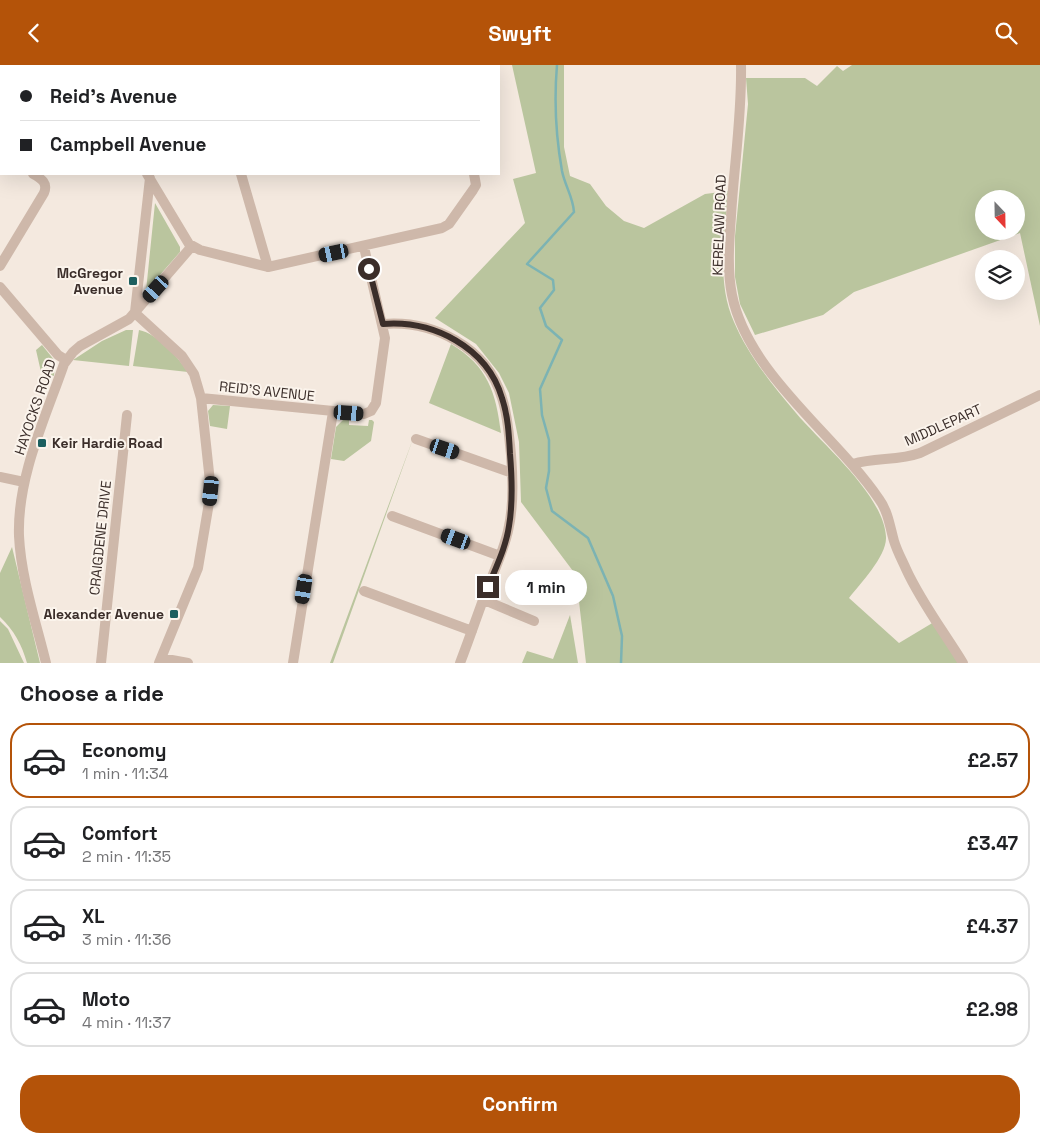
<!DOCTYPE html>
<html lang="en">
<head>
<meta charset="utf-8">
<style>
  body { margin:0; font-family:"Space Grotesk",sans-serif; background:#f6f6f6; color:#202124; height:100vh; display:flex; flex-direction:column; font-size:19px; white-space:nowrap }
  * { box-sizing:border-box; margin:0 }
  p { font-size:16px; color:#757577 }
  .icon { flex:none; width:28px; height:28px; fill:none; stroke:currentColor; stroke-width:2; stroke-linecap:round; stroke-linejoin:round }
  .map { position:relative; height:598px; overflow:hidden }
  .panel { display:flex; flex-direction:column; background:#fff; flex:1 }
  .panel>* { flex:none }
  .hud { position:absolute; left:0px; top:0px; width:500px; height:110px; box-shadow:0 5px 20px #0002; display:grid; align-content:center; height:110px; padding:0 20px; background:#fff }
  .needle { width:32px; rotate:158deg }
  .fabs { position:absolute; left:975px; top:125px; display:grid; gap:10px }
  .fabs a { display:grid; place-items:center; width:50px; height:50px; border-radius:50%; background:#fff; box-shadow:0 5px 20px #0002; font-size:25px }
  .end { position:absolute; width:22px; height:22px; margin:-11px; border:6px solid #3b2e2a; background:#fff; box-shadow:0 0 0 2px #fff }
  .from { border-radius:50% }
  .bubble { position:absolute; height:35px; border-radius:18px; background:#fff; box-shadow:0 5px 20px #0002; font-size:16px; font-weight:700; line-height:35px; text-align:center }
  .car { position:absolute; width:15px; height:30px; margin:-15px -8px; border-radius:6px; box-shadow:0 0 4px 1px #0007; background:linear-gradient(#222 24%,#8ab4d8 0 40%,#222 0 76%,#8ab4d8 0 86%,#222 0) }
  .hud b { display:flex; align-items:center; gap:18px; height:48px; font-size:19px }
  .hud b+b { border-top:1px solid #e0e0e0 }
  .hud i { width:12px; height:12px; background:#202124 }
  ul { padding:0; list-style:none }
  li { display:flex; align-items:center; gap:15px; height:75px; margin:0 10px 8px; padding:0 10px; border:2px solid #e0e0e0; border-radius:20px }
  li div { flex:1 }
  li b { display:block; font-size:19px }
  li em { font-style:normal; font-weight:700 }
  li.selected { border-color:#b45309 }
  li>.icon { width:45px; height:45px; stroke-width:1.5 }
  h2 { padding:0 20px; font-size:22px; line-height:60px }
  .primary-button { display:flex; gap:10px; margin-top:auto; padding:10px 20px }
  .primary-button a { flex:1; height:58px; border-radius:20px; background:#b45309; color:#fff; font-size:20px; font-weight:700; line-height:58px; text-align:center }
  header { display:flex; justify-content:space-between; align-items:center; height:65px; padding:0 20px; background:#b45309; color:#fff; font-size:22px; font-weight:700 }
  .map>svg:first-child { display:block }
</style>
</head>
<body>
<header><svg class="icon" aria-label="back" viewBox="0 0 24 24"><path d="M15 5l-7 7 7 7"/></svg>Swyft<svg class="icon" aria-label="search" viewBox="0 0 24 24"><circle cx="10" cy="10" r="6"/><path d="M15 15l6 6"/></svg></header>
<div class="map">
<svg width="1040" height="598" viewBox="0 0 1040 598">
  <rect width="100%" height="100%" fill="#f4e9df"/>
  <path fill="#bac59e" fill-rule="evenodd" d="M512 0H564V82L570 111 590 119 606 141 624 156 644 163 705 129 728 126C725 168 716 217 734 257 748 290 773 321 796 348 823 380 884 430 886 472 887 491 860 519 849 533L899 578 934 557 959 598H586L576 510 521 437 519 377 509 328 499 308 476 279 435 253 525 158 513 114 536 108Z
    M852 0H1040V261L1020 168 854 227 823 250 755 270 740 239 735 212V171L748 39 746 13H805L817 21 837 1 843 6ZM984 134H1016V166H984Z
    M155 138 180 182V187L146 226Z
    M126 265H133L129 301 73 295 102 276Z
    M139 265C158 269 178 292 188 307L133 301Z
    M451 279C488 301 496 328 501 368L429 338Z
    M42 280 55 296 54 311 41 307 36 285Z
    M213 340 230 341 227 364 210 361 208 346Z
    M344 354H349V360L368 361 369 355H372L374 357 371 376 344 396 331 394 336 362Z
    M414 371 333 598H330Z
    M12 482 40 598H27C22 580 14 565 0 552V508Z
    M570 550 578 598H522L527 586 553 594Z
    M0 556 8 564 24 598H0Z"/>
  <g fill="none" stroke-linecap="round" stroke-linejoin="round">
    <path stroke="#7cb3b3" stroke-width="2.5" d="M557 0C554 35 556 72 562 106 565 121 573 132 574 147L527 199 553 215 554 225 540 243 546 261 562 275 540 324 542 350 549 375V406L546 423 552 446 588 473 613 531 622 571 621 598"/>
    <path stroke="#ceb8aa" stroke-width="10" d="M87 0 88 1
      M209 0V1
      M273 0 274 1
      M356 0 357 1
      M446 0V1
      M741 0C742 51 734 100 731 151 729 177 727 205 732 230 748 309 835 369 879 434 888 446 890 462 894 476 897 486 902 495 906 504 921 537 944 567 963 598
      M308 1 325 0
      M0 80 1 78
      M0 88 1 89
      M147 109 189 179 200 185 268 202 442 163 449 159 473 125 476 120 474 109
      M241 109 268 202
      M0 201 44 128C48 118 42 114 33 109
      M0 222 58 290 66 295
      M135 247 150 113
      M135 248 182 291 194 309 201 333 211 426 198 503 159 598
      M383 259C433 255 487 282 502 333 508 351 509 371 511 390 513 414 514 441 508 466 504 484 496 502 489 519 479 545 470 572 460 598
      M201 333 364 349 371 346 376 338 385 273 364 182
      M416 374 512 408
      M853 399C875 392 898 396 920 388L1040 330
      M0 412 24 417
      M392 451 500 491
      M364 526 472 566
      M484 535 534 556
      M161 593 188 598
      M46 598C36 557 21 513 19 471 17 412 45 354 64 299L73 287 80 281 129 254 192 181
      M101 598 127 350
      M293 598 333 347"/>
  </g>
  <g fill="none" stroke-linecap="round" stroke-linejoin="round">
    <path stroke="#3b2e2a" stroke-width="6" d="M369 204 383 259C433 255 487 282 502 333 508 351 509 370 510 389 512 413 513 438 509 461 506 482 496 502 488 522"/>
  </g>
  <g fill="#1c5f5f" stroke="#fbf4ec" stroke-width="2">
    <rect x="128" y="211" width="10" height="10" rx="2.5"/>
    <rect x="37" y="373" width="10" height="10" rx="2.5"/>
    <rect x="169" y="544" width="10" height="10" rx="2.5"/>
  </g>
  <g text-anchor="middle" stroke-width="4" stroke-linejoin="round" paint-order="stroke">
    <g font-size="14" fill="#3b2e2a" stroke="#fbf4ec">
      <text transform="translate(719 160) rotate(-88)" y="5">KERELAW ROAD</text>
      <text transform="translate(267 326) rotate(6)" y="5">REID'S AVENUE</text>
      <text transform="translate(35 342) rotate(-71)" y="5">HAYOCKS ROAD</text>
      <text transform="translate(943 360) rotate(-24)" y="5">MIDDLEPART</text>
      <text transform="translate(100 473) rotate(-84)" y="5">CRAIGDENE DRIVE</text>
    </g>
    <g font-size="14" font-weight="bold" fill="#3b2e2a" stroke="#fbf4ec" text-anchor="end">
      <text x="123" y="213">McGregor<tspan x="123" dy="16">Avenue</tspan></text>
      <text x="52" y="383" text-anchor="start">Keir Hardie Road</text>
      <text x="164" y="554">Alexander Avenue</text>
    </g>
  </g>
</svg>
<div class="fabs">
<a><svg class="needle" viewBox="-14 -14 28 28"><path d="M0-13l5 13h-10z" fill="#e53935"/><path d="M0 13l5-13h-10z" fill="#757577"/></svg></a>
<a><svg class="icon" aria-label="layers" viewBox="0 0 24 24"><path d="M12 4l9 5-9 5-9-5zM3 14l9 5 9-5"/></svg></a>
</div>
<i class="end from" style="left:369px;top:204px"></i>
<i class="end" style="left:488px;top:522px"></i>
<div class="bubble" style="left:505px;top:505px;width:82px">1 min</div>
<i class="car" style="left:334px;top:188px;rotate:258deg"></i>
<i class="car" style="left:156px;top:224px;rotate:222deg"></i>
<i class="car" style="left:349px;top:348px;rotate:94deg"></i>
<i class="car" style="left:445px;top:384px;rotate:108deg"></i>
<i class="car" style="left:211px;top:426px;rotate:186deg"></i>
<i class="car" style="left:456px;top:474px;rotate:290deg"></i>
<i class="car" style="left:304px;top:524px;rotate:189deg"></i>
<div class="hud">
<b><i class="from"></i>Reid's Avenue</b>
<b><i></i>Campbell Avenue</b>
</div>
</div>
<section class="panel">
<h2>Choose a ride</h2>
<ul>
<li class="selected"><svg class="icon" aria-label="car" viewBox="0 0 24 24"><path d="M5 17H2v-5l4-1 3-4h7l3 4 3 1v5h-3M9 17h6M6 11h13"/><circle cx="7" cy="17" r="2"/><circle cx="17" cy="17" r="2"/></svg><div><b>Economy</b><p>1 min · 11:34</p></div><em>£2.57</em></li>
<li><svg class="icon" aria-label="car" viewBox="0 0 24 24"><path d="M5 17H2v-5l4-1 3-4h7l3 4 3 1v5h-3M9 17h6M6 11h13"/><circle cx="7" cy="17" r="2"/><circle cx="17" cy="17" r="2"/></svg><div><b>Comfort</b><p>2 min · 11:35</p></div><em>£3.47</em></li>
<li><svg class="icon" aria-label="car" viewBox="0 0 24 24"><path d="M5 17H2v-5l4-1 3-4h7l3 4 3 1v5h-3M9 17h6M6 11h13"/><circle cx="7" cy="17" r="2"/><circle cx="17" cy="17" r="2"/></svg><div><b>XL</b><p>3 min · 11:36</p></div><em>£4.37</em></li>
<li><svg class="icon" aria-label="car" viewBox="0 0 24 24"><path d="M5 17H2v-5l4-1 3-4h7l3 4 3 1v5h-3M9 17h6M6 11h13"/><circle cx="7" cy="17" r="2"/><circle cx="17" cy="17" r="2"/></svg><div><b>Moto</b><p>4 min · 11:37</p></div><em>£2.98</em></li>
</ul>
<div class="primary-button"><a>Confirm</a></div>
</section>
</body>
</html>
